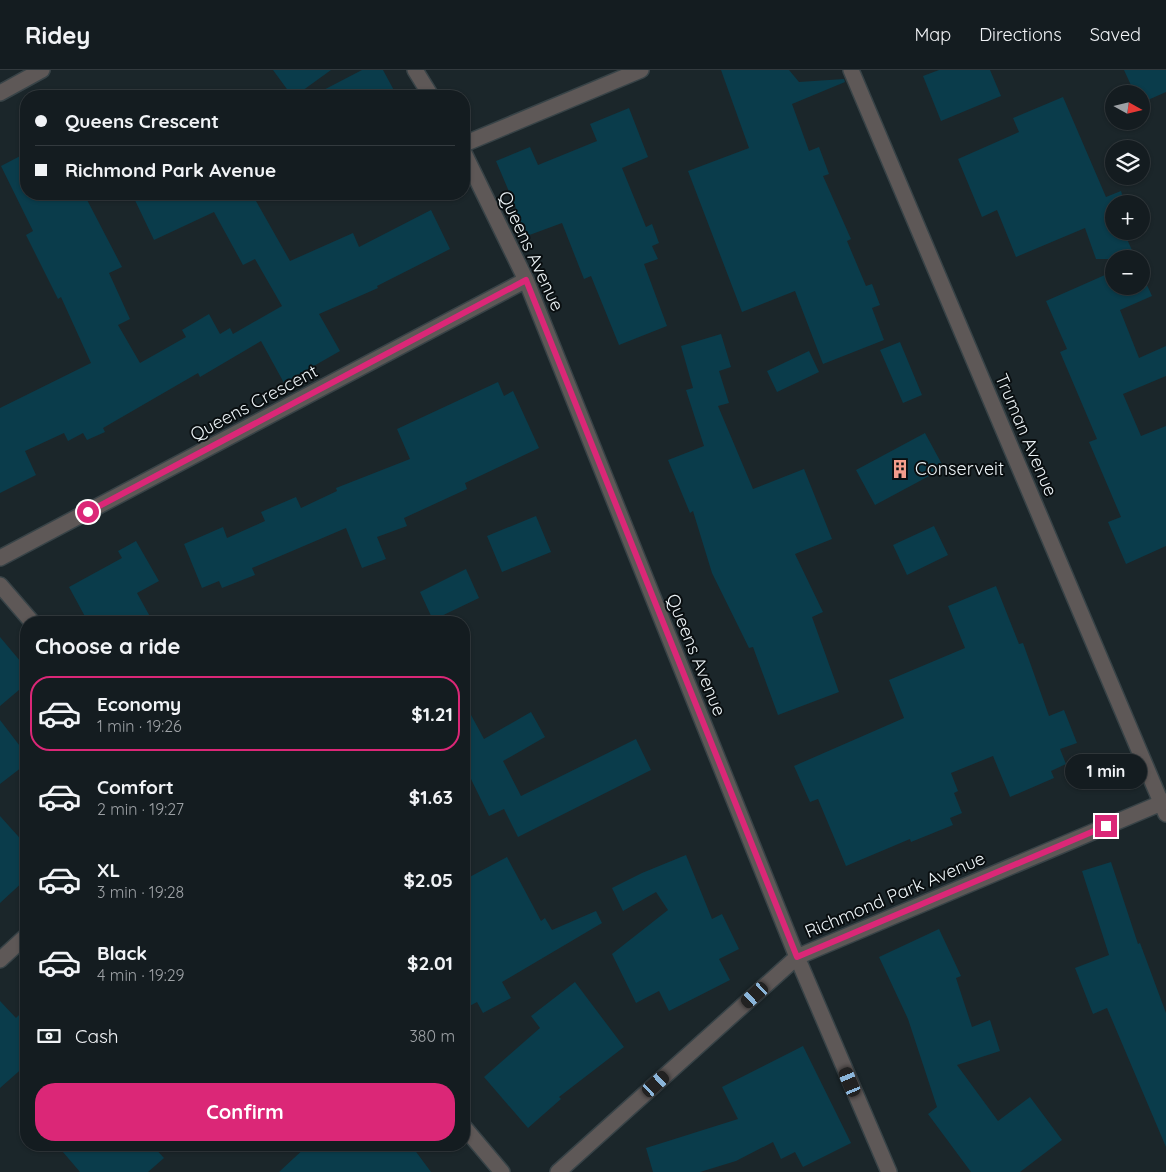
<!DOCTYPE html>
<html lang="en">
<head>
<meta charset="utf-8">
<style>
  body { margin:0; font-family:Quicksand,sans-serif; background:#1d2529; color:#f1f3f6; height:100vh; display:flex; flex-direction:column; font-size:19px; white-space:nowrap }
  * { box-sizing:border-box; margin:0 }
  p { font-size:16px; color:#9da1a5 }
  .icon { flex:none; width:28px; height:28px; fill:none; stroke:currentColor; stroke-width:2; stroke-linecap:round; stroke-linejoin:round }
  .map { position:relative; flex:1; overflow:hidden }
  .panel { position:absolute; left:20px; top:546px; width:450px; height:535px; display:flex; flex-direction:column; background:#141c20; border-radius:20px; box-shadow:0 1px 4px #0004,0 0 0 1px #333a3e }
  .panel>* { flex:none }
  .guide { position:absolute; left:20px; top:20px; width:450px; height:110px; border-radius:20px; box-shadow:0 1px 4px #0004,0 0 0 1px #333a3e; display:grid; align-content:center; height:110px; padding:0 15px; background:#141c20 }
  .needle { width:32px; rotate:98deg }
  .fabs { position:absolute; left:1105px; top:15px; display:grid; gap:10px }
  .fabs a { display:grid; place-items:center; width:45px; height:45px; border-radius:50%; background:#141c20; box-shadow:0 1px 4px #0004,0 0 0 1px #333a3e; font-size:25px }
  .end { position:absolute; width:22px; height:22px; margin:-11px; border:6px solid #db2777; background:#fff; box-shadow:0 0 0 2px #fff }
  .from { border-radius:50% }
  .bubble { position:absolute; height:35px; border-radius:18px; background:#141c20; box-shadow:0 1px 4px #0004,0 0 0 1px #333a3e; font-size:16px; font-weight:700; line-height:35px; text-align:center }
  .car { position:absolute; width:15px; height:30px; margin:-15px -8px; border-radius:6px; box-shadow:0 0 4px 1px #0007; background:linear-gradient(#222 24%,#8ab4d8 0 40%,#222 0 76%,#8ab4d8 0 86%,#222 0) }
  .guide b { display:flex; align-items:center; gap:18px; height:48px; font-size:19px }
  .guide b+b { border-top:1px solid #333a3e }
  .guide i { width:12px; height:12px; background:#f1f3f6 }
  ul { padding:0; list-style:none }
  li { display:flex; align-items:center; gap:15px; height:75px; margin:0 10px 8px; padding:0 5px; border:2px solid transparent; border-radius:20px }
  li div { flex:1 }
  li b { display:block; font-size:19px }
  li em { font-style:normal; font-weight:700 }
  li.active { border-color:#db2777 }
  li>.icon { width:45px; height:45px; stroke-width:1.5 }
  h2 { padding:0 15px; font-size:22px; line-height:60px }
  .pay { display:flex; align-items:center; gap:12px; height:55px; padding:0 15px; font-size:19px }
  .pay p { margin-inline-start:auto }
  .button { display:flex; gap:10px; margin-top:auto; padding:10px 15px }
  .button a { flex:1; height:58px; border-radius:20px; background:#db2777; color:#fff; font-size:20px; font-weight:700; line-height:58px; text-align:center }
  header { display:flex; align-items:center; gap:30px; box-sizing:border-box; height:70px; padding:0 25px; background:#141c20; border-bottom:1px solid #333a3e }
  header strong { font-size:24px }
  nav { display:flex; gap:28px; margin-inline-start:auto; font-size:18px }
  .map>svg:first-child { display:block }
</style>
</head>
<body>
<header>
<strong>Ridey</strong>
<nav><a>Map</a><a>Directions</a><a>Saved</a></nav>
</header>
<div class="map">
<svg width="1166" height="1102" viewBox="0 0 1166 1102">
  <rect width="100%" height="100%" fill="#1b262a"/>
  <path fill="#0a3c4b" d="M273 0H331L295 26H292Z
    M362 0H383L397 26H312Z
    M721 0H789L799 12 844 9 845 12 792 34 809 81 819 77 829 104 823 106 851 169 847 171 866 216 872 214 880 235 872 238 884 270 823 294 795 221 742 242 688 101 749 78Z
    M939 0H990L1001 26 941 51 923 6Z
    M1124 0H1166V22L1141 33V24H1135Z
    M1063 27 1106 127 1121 121 1125 134H1114V161H1136V164L1126 167 1136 189H1096L1085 158 1016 187 997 140 982 147 958 89 1019 62 1013 48Z
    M629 38 648 87 622 98 646 157 652 154 659 173 652 176 658 189 644 194 667 256 619 275 591 206 584 209 562 153 524 167 514 139 516 138 496 91 530 77 538 95 597 71 590 54Z
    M26 83V124H84L122 197 109 203 130 249 118 255 140 293 186 267 182 260 209 244 220 264 230 258 233 264 282 236 255 189 243 195 214 142 154 170 132 124H252L290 191 353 163 359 177 431 140 450 179 377 216 378 218 319 244 340 281 284 313 261 271 200 307 198 303 103 358 105 362 87 370 83 363 68 371 64 363 25 381 36 405 0 423V338L91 293 61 227 58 229 26 165 33 161 1 96Z
    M1114 201V216H1141V202L1152 226 1120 240 1139 288 1166 276V306L1123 324 1141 366 1166 356V476L1126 494 1108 452 1121 447 1089 372 1097 369 1060 282 1067 279 1046 231Z
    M721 264 731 297 719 301 729 333 718 336 753 419 804 399 832 469 795 484 823 542 812 547 839 622 778 645 753 577 749 578 712 503 693 441 690 443 668 390 704 376 686 320 693 318 681 276Z
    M900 272 922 325 903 333 880 280Z
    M809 281 819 302 777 322 767 301Z
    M498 312 504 326 513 321 539 378 465 413 467 419 404 448 407 456 377 467 386 489 362 498 346 458 252 498 255 505 222 518 219 511 202 518 184 474 223 457 227 468 265 451 261 442 296 427 301 438 337 421 336 418 410 389 397 359Z
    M925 363 944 398 875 435 856 400Z
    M536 446 551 482 502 502 487 466Z
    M934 456 948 485 907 505 893 475Z
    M136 471 159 511 137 523 153 552H88L69 517 122 488 118 481Z
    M466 499 479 528 433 550 420 522Z
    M996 516 1019 574 1023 573 1049 646 1064 640 1077 673 1060 679 1066 694 1051 701 1054 708 1010 727 993 686 951 703 958 721 954 723 962 743 950 748 953 755 911 772 910 769 846 796 818 729 810 732 794 696 904 648 889 610 965 578 948 536Z
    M0 567 26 598V614L0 636Z
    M464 632 484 669 531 642 545 667 503 691 521 726 636 669 651 700 518 767 504 739 489 746 471 709 464 713Z
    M0 650 26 684V694L0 714Z
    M0 746 26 775V809L0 833Z
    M686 785 712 849 722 844 739 879 719 889 730 910 669 941 659 921 636 933 612 884 668 840 656 822 623 841 612 818 642 803Z
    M507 787 541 851 545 848 552 860 596 841 602 853 502 912 511 928 483 943 477 932 464 939V810Z
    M1111 792 1138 874 1140 873 1166 943V1077L1107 938 1093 944 1075 898 1109 885 1082 801Z
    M939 859 961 906 956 908 972 957 990 950 1000 981 957 995 998 1051 1030 1027 1062 1070 1020 1102H971L928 1044 937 1037 908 949 879 887Z
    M575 912 624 977 559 1027 561 1029 528 1058 484 1007 540 958 531 946Z
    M0 931 16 948 26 938V995L0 1018Z
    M803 976 851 1073 803 1097 795 1082 781 1089 773 1072 736 1091 700 1102H653L646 1078 738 1049 722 1017Z
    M57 1075H152L164 1088 148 1102H80Z
    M308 1075H411L431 1102H279Z"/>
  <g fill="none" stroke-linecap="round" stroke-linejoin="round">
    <g stroke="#384347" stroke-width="18">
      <path id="minor" d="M415 0 431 26
        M851 0 1166 744
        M0 23 42 0
        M464 74 641 0
        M464 83 526 210 797 887 889 1102
        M0 488 526 210
        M0 515 32 552
        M0 890 26 866
        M464 1057 502 1102
        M558 1102 797 887 1166 731"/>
    </g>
    <use href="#minor" stroke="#5e5857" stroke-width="15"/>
  </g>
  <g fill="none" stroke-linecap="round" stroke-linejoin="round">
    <path stroke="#db2777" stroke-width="6" d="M88 442 526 210 797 887 1106 756"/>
  </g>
  <defs>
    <g id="building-bare" transform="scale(1.5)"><path d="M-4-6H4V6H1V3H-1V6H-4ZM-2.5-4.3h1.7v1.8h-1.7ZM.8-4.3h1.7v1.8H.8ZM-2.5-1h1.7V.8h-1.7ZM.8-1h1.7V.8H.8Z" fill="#f49d8c" stroke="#090e10" stroke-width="2.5" paint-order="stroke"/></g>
  </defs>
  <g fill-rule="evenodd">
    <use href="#building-bare" x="900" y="399"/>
  </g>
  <g text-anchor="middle" stroke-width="4" stroke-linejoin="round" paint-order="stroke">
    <g font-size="18" fill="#ecf3f6" stroke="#090e10">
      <text transform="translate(531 181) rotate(65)" y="6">Queens Avenue</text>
      <text transform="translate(254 333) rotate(-28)" y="6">Queens Crescent</text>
      <text transform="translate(1026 365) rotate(67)" y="6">Truman Avenue</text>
      <text transform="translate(696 585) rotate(68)" y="6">Queens Avenue</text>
      <text transform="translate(895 825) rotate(-23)" y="6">Richmond Park Avenue</text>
    </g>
    <g font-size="18" fill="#ecf3f6" stroke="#090e10" text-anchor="start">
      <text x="915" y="405">Conserveit</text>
    </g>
  </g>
</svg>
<div class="fabs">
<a><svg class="needle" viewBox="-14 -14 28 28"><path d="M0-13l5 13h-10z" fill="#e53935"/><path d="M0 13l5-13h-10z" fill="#9da1a5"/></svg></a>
<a><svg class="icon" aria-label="layers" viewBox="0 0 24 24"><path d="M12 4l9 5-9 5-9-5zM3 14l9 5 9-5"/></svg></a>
<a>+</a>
<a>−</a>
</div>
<i class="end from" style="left:88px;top:442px"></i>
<i class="end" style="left:1106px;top:756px"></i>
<div class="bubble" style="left:1065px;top:684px;width:82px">1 min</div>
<i class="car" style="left:755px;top:925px;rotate:228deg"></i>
<i class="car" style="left:850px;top:1012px;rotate:337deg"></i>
<i class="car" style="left:656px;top:1014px;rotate:48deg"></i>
<div class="guide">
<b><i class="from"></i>Queens Crescent</b>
<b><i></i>Richmond Park Avenue</b>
</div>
<section class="panel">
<h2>Choose a ride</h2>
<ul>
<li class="active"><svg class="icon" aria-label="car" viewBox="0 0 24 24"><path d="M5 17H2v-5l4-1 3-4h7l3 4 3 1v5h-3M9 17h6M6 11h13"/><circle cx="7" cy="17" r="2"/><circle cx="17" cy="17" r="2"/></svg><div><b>Economy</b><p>1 min · 19:26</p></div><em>$1.21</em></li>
<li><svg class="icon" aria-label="car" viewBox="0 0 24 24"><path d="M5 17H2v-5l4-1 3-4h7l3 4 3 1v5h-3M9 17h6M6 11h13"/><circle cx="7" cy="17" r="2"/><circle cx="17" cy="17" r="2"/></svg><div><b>Comfort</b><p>2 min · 19:27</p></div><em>$1.63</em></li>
<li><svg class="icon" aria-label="car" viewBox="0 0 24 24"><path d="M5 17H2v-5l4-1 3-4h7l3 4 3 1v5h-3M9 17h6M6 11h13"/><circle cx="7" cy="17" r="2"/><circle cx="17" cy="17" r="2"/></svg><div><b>XL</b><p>3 min · 19:28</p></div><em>$2.05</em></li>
<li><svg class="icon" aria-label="car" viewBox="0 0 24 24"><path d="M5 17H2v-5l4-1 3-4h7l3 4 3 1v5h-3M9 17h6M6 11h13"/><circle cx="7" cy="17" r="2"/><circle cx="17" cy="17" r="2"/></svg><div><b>Black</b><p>4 min · 19:29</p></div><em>$2.01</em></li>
</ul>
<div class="pay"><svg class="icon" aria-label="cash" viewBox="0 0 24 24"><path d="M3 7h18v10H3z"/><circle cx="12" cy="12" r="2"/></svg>Cash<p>380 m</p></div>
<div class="button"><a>Confirm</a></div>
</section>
</div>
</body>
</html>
